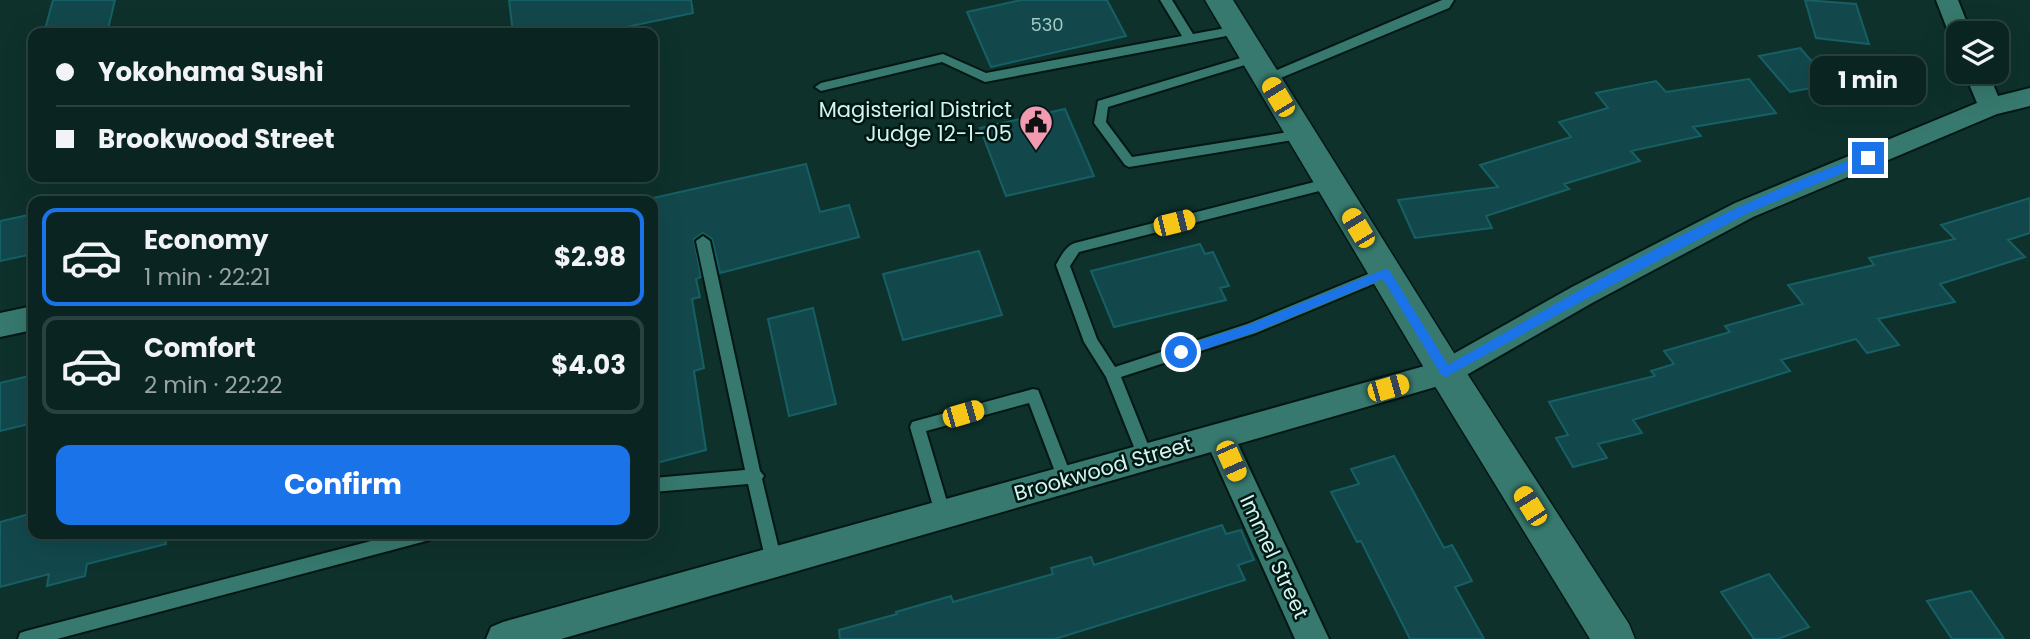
<!DOCTYPE html>
<html lang="en">
<head>
<meta charset="utf-8">
<style>
  body { margin:0; font-family:Poppins,sans-serif; background:#132d2a; color:#f1f3f6; height:100vh; display:flex; flex-direction:column; font-size:26px; white-space:nowrap }
  * { box-sizing:border-box; margin:0 }
  p { font-size:23px; color:#99a5a5 }
  .icon { flex:none; width:38px; height:38px; fill:none; stroke:currentColor; stroke-width:2; stroke-linecap:round; stroke-linejoin:round }
  .map { position:relative; flex:1; overflow:hidden }
  .details { position:absolute; left:28px; top:196px; width:630px; height:343px; display:flex; flex-direction:column; background:#0a2521; border-radius:14px; box-shadow:0 7px 28px #0002,0 0 0 2px #2a423f }
  .details>* { flex:none }
  .banner { position:absolute; left:28px; top:28px; width:630px; height:154px; border-radius:14px; box-shadow:0 7px 28px #0002,0 0 0 2px #2a423f; display:grid; align-content:center; height:154px; padding:0 28px; background:#0a2521 }
  .buttons { position:absolute; left:1946px; top:21px; display:grid; gap:14px }
  .buttons a { display:grid; place-items:center; width:63px; height:63px; border-radius:14px; background:#0a2521; box-shadow:0 7px 28px #0002,0 0 0 2px #2a423f; font-size:35px }
  .end { position:absolute; width:32px; height:32px; margin:-16px; border:9px solid #1a73e8; background:#fff; box-shadow:0 0 0 4px #fff }
  .from { border-radius:50% }
  .bubble { position:absolute; height:49px; border-radius:14px; background:#0a2521; box-shadow:0 7px 28px #0002,0 0 0 2px #2a423f; font-size:23px; font-weight:700; line-height:49px; text-align:center }
  .car { position:absolute; width:21px; height:42px; margin:-21px -10px; border-radius:9px; box-shadow:0 0 5px 2px #0007; background:linear-gradient(#f5c518 24%,#345 0 40%,#f5c518 0 76%,#345 0 86%,#f5c518 0) }
  .banner b { display:flex; align-items:center; gap:24px; height:66px; font-size:26px }
  .banner b+b { border-top:2px solid #2a423f }
  .banner i { width:18px; height:18px; background:#f1f3f6 }
  ul { padding:12px 0 0; list-style:none }
  li { display:flex; align-items:center; gap:21px; height:98px; margin:0 14px 10px; padding:0 14px; border:4px solid #2a423f; border-radius:14px }
  li div { flex:1 }
  li b { display:block; font-size:26px }
  li em { font-style:normal; font-weight:700 }
  li.selected { border-color:#1a73e8 }
  li>.icon { width:63px; height:63px; stroke-width:1.5 }
  .cta { display:flex; gap:14px; margin-top:auto; padding:14px 28px }
  .cta a { flex:1; height:80px; border-radius:14px; background:#1a73e8; color:#fff; font-size:28px; font-weight:700; line-height:80px; text-align:center }
  .map>svg:first-child { display:block }
</style>
</head>
<body>
<div class="map">
<svg width="2030" height="639" viewBox="0 0 2030 639">
  <rect width="100%" height="100%" fill="#0e312c"/>
  <path fill="#12484c" stroke="#166065" stroke-width="2" d="M53 0H115L107 33H44Z
    M509 0H691L693 13 598 33H513Z
    M1021 0H1107L1126 36 991 67 967 12Z
    M1805 0 1856 4 1869 44 1816 38Z
    M1800 48 1832 84 1790 92 1759 56Z
    M1749 79 1776 113 1693 127 1701 136 1631 151 1640 161 1564 184 1569 189 1486 216 1492 228 1415 238 1398 200 1498 187 1480 165 1571 137 1559 122 1608 108 1596 93 1656 81 1666 92Z
    M1065 109 1094 176 1006 196 980 128Z
    M806 164 820 212 849 205 859 237 720 273 712 239 703 233 694 239 701 277 696 279 700 297 692 299 704 368 694 371 706 450 653 464V198Z
    M2030 198V233L2008 240 2025 257 1940 284 1955 302 1878 319 1899 345 1867 353 1856 339 1781 360 1790 371 1633 420 1642 433 1598 444 1607 458 1573 467 1556 438 1568 435 1549 402 1655 376 1651 371 1674 364 1664 351 1730 332 1725 326 1803 304 1788 285 1874 265 1869 258 1955 239 1941 225Z
    M33 214V254L0 261V221Z
    M1200 244 1205 254 1213 252 1229 286 1220 288 1226 300 1114 327 1091 271Z
    M979 251 1002 315 903 340 883 274Z
    M813 308 836 404 789 416 768 319Z
    M33 375V423L0 431V383Z
    M1394 456 1444 548 1452 545 1472 581 1455 587 1484 639H1410L1361 541 1357 542 1331 492 1359 484 1351 469Z
    M33 513V534H164L166 544 87 564 85 576 47 586 49 574 0 587V522Z
    M1222 525 1226 534 1241 530 1254 560 1238 565 1245 580 1055 639H840L839 630 897 614 896 612 951 596 953 602 1053 574 1051 568 1091 557 1094 565Z
    M1769 574 1809 627 1778 639H1754L1721 592Z
    M1971 591 2004 639H1952L1927 601Z"/>
  <g fill="none" stroke-linecap="round" stroke-linejoin="round">
    <g stroke="#041714" stroke-width="4">
      <path id="service" d="M1160 0H1172L1193 34 1237 26 1243 30 1237 34 985 82 942 62 821 91 815 87 821 83 943 54 986 73 1182 36Z
        M1442 0H1454L1449 8 1271 82H1263L1261 79 1263 76Z
        M1254 54 1258 55V61L1108 107 1106 122 1132 157 1301 130 1305 132 1307 135 1305 138 1129 167 1125 165 1094 123 1098 101Z
        M1330 178 1336 183 1335 187 1079 252 1070 266 1097 339 1115 367 1247 324 1380 269H1390L1392 273 1390 277 1256 333 1121 377 1153 457 1150 462 1145 464 1140 462 1106 377 1084 342 1056 265C1060 257 1067 245 1075 243Z
        M703 236 710 241 760 471 764 476 762 479 782 562 780 567 774 570 768 567 766 562 748 484 653 492V478L745 470 696 241Z
        M1033 389 1038 390 1040 395 1073 480 1070 485 1065 487 1060 485 1029 403 926 431 951 515 949 520 943 522 937 520 910 427 912 422Z
        M398 534H434L432 539 426 541 57 639H18L20 633 26 631Z"/>
    </g>
    <g stroke="#041714" stroke-width="4">
      <path id="minor" d="M1936 0H1958L1971 33H1958V41L1951 39Z
        M1964 72H1988L1998 96 2030 88V106L1997 114 1753 217 1592 303 1456 381 1238 444 1329 639H1295L1211 452 561 639H486L491 627 503 622 1439 362 1572 287 1735 203 1977 103Z
        M33 306V330L0 337V313Z"/>
    </g>
    <g stroke="#041714" stroke-width="3">
      <path id="tertiary" d="M1205 0H1233L1459 361 1629 624 1635 639H1590L1433 383Z"/>
    </g>
    <use href="#service" fill="#37796e" fill-rule="evenodd"/>
    <use href="#minor" fill="#37796e" fill-rule="evenodd"/>
    <use href="#tertiary" fill="#37796e" fill-rule="evenodd"/>
  </g>
  <path fill="#1a73e8" d="M1868 154 1871 155V161L1748 213 1586 299 1446 377 1442 376 1383 279 1255 332 1181 357 1176 352 1177 348 1248 325 1385 269 1389 270 1448 365C1581 290 1723 204 1868 154Z"/>
  <defs>
    <g id="civic-pin" transform="scale(1.75)"><path d="M0 17L-7.5 6A9.5 9.5 0 1 1 7.5 6Z" fill="#f19ab2" stroke="#001814"/><path d="M-.6-6.5H3V-4.5H.6V-3L4-1V1h2V6H-6V1h2V-1L-.6-3ZM-1.2 2.5V6h2.4V2.5Z" fill="#111"/></g>
  </defs>
  <g fill-rule="evenodd">
    <use href="#civic-pin" x="1036" y="122"/>
  </g>
  <g text-anchor="middle" stroke-width="5" stroke-linejoin="round" paint-order="stroke">
    <g font-size="18" fill="#a4c9c5">
      <text x="1047" y="31">530</text>
    </g>
    <g font-size="21" fill="#d4f4ed" stroke="#001814" text-anchor="end">
      <text x="1012" y="117">Magisterial District<tspan x="1012" dy="24">Judge 12-1-05</tspan></text>
    </g>
    <g font-size="21" fill="#d4f4ed" stroke="#001814">
      <text transform="translate(1103 469) rotate(-16)" y="7">Brookwood Street</text>
      <text transform="translate(1274 557) rotate(65)" y="7">Immel Street</text>
    </g>
  </g>
</svg>
<div class="buttons">
<a><svg class="icon" aria-label="layers" viewBox="0 0 24 24"><path d="M12 4l9 5-9 5-9-5zM3 14l9 5 9-5"/></svg></a>
</div>
<i class="end from" style="left:1181px;top:352px"></i>
<i class="end" style="left:1868px;top:158px"></i>
<div class="bubble" style="left:1810px;top:56px;width:116px">1 min</div>
<i class="car" style="left:1278px;top:97px;rotate:329deg"></i>
<i class="car" style="left:1174px;top:223px;rotate:76deg"></i>
<i class="car" style="left:1358px;top:228px;rotate:329deg"></i>
<i class="car" style="left:1388px;top:388px;rotate:74deg"></i>
<i class="car" style="left:963px;top:414px;rotate:74deg"></i>
<i class="car" style="left:1231px;top:461px;rotate:156deg"></i>
<i class="car" style="left:1530px;top:506px;rotate:328deg"></i>
<div class="banner">
<b><i class="from"></i>Yokohama Sushi</b>
<b><i></i>Brookwood Street</b>
</div>
<section class="details">
<ul>
<li class="selected"><svg class="icon" aria-label="car" viewBox="0 0 24 24"><path d="M5 17H2v-5l4-1 3-4h7l3 4 3 1v5h-3M9 17h6M6 11h13"/><circle cx="7" cy="17" r="2"/><circle cx="17" cy="17" r="2"/></svg><div><b>Economy</b><p>1 min · 22:21</p></div><em>$2.98</em></li>
<li><svg class="icon" aria-label="car" viewBox="0 0 24 24"><path d="M5 17H2v-5l4-1 3-4h7l3 4 3 1v5h-3M9 17h6M6 11h13"/><circle cx="7" cy="17" r="2"/><circle cx="17" cy="17" r="2"/></svg><div><b>Comfort</b><p>2 min · 22:22</p></div><em>$4.03</em></li>
</ul>
<div class="cta"><a>Confirm</a></div>
</section>
</div>
</body>
</html>
